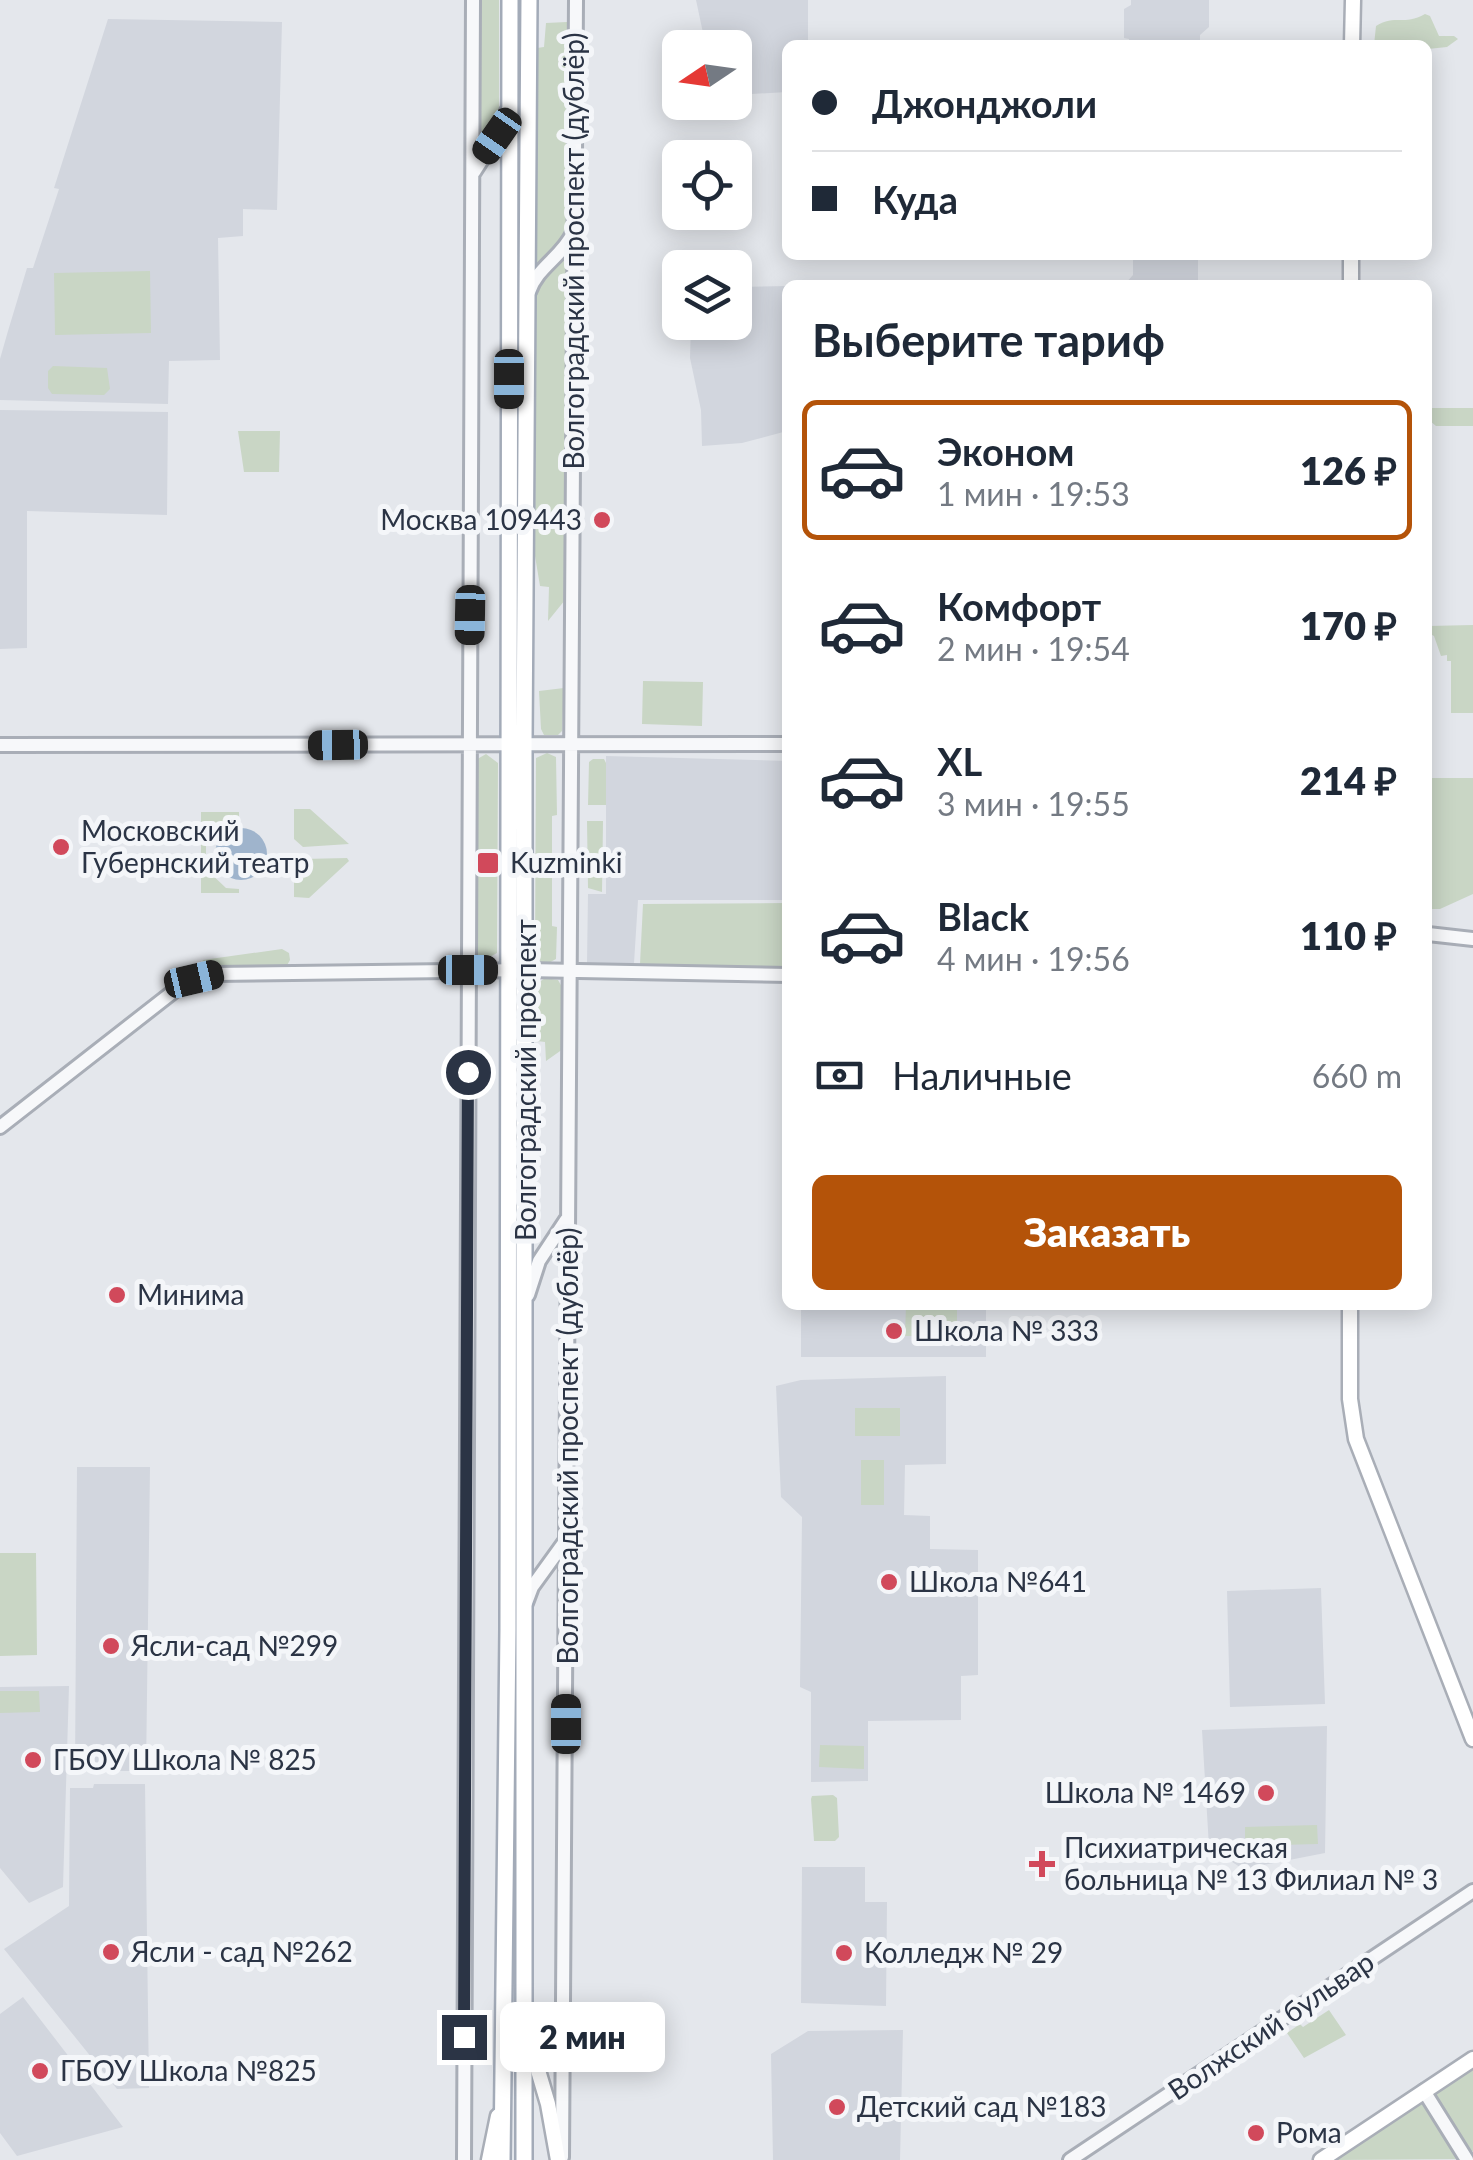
<!DOCTYPE html>
<html lang="ru">
<head>
<meta charset="utf-8">
<style>
  body { margin:0; font-family:Lato,sans-serif; background:#f6f6f7; color:#1f2937; height:100vh; display:flex; flex-direction:column; font-size:38px; white-space:nowrap }
  * { box-sizing:border-box; margin:0 }
  p { font-size:32px; color:#747a83 }
  .icon { flex:none; width:55px; height:55px; fill:none; stroke:currentColor; stroke-width:2; stroke-linecap:round; stroke-linejoin:round }
  .map { position:relative; flex:1; overflow:hidden }
  .drawer { position:absolute; left:782px; top:280px; width:650px; height:1030px; display:flex; flex-direction:column; background:#fff; border-radius:15px; box-shadow:0 5px 25px #0003 }
  .drawer>* { flex:none }
  .top-card { position:absolute; left:782px; top:40px; width:650px; height:220px; border-radius:15px; box-shadow:0 5px 25px #0003; display:grid; align-content:center; height:220px; padding:0 30px; background:#fff }
  .needle { width:65px; rotate:257deg }
  .controls { position:absolute; left:662px; top:30px; display:grid; gap:20px }
  .controls a { display:grid; place-items:center; width:90px; height:90px; border-radius:15px; background:#fff; box-shadow:0 5px 25px #0003; font-size:50px }
  .end { position:absolute; width:45px; height:45px; margin:-22px; border:12px solid #2b3445; background:#fff; box-shadow:0 0 0 5px #fff }
  .from { border-radius:50% }
  .bubble { position:absolute; height:70px; border-radius:15px; background:#fff; box-shadow:0 5px 25px #0003; font-size:32px; font-weight:800; line-height:70px; text-align:center }
  .car { position:absolute; width:30px; height:60px; margin:-30px -15px; border-radius:12px; box-shadow:0 0 8px 2px #0007; background:linear-gradient(#222 24%,#8ab4d8 0 40%,#222 0 76%,#8ab4d8 0 86%,#222 0) }
  .top-card b { display:flex; align-items:center; gap:35px; height:95px; font-size:38px }
  .top-card b+b { border-top:2px solid #e0e1e3 }
  .top-card i { width:25px; height:25px; background:#1f2937 }
  ul { padding:0; list-style:none }
  li { display:flex; align-items:center; gap:30px; height:140px; margin:0 20px 15px; padding:0 10px; border:5px solid transparent; border-radius:15px }
  li div { flex:1 }
  li b { display:block; font-size:38px }
  li em { font-style:normal; font-weight:800 }
  li.selected { border-color:#b45309 }
  li>.icon { width:90px; height:90px; stroke-width:1.5 }
  h2 { padding:0 30px; font-size:45px; line-height:120px }
  .pay { display:flex; align-items:center; gap:25px; height:110px; padding:0 30px; font-size:38px }
  .pay p { margin-inline-start:auto }
  .cta { display:flex; gap:20px; margin-top:auto; padding:20px 30px }
  .cta a { flex:1; height:115px; border-radius:15px; background:#b45309; color:#fff; font-size:40px; font-weight:800; line-height:115px; text-align:center }
  .map>svg:first-child { display:block }
</style>
</head>
<body>
<div class="map">
<svg width="1473" height="2160" viewBox="0 0 1473 2160">
  <rect width="100%" height="100%" fill="#e4e7ec"/>
  <path fill="#d2d6de" d="M696 0H808V45H788L787 92 735 95V48L706 47Z
    M1131 0H1209V27L1200 35V45H1129V39L1124 38V9L1131 5Z
    M108 19 282 22 277 210 243 209V236L218 238 220 360 169 361 168 404 0 400V359L8 331 27 268H33L59 189 54 188Z
    M1133 255H1198V285H1124L1133 275Z
    M787 286V431L742 443 702 446 701 410 690 358 691 323 735 322V287Z
    M0 410 168 412 167 515 27 511V648L0 649Z
    M606 756 787 761V900H638L634 963H587L588 894H606Z
    M801 1305H986V1357H801Z
    M946 1376V1464L905 1465 904 1515 930 1516V1549L978 1550V1675L961 1676V1720L868 1721V1781L811 1782V1692L800 1687 802 1517 781 1497 776 1386 801 1380Z
    M77 1467H150L146 1771H75Z
    M1321 1588 1325 1704 1230 1707 1227 1591Z
    M69 1686 63 1887 29 1903 0 1868V1687Z
    M1327 1726 1325 1853 1243 1869 1209 1847 1202 1730Z
    M94 1784H145L149 2088 117 2089 4 1949 69 1906 70 1788H93Z
    M802 1867H865V1902H887L886 2006 801 2003Z
    M23 1997 123 2127 17 2156 0 2133V2014Z
    M903 2030 900 2160H773L771 2054 808 2031Z"/>
  <path fill="#c9d6c5" d="M475 0H499V119L476 153Z
    M1425 14 1430 16 1439 36H1454L1458 39 1447 47 1428 49V45H1374L1376 26C1395 14 1404 26 1425 14Z
    M567 22 566 237 562 244 535 268 537 48 544 47 546 23Z
    M566 253 565 600 548 621 549 587 540 586 535 556 536 286 539 278Z
    M150 271 151 333 55 335 54 273Z
    M53 366 107 368 110 389 104 395 52 394 48 388V371Z
    M1428 408H1473V426H1436L1430 421Z
    M238 431H280L279 472H244Z
    M1473 625V713H1451V661H1447V655L1441 656 1434 636 1428 633V626Z
    M643 681 703 682 702 726 642 724Z
    M564 688 562 731 558 735H544L541 729 539 691Z
    M547 753 556 757 557 815 552 816V926L557 927 556 959 545 965 535 957 536 758Z
    M486 754 498 763 497 953 484 960 473 953 474 761Z
    M593 759H604L606 763V805H588L589 762Z
    M1428 778H1473V894L1440 909H1430Z
    M294 809H310L349 844 303 847 294 839Z
    M201 812H239V817L226 818 206 839V869L226 888 239 889V893H201Z
    M587 821H603L602 892 588 888Z
    M347 858 349 861 309 898 294 897V867L303 859Z
    M787 903V967H643L640 964 643 904Z
    M282 949 289 953 290 960 285 969 203 971 200 966 203 960Z
    M545 978 558 980 562 987 563 1049 546 1061 545 1042 537 1041 534 986Z
    M906 1305H957V1336H905Z
    M855 1408H900V1436H855Z
    M861 1460H884V1505H861Z
    M0 1553H36L37 1655 0 1656Z
    M0 1691H39L40 1712 0 1713Z
    M820 1745 864 1746V1769L819 1767Z
    M833 1795 837 1798 839 1837 835 1841H814L811 1799 812 1796Z
    M1317 1825 1318 1844 1245 1846V1827Z
    M1329 2010 1346 2035 1304 2058 1287 2033 1300 2024 1303 2027Z
    M1473 2070V2151L1469 2153 1435 2094Z
    M1423 2102 1459 2159 1336 2160Z"/>
  <path fill="#9fb4cc" d="M215 854a26 26 0 1 1 52 0a26 26 0 1 1-52 0Z"/>
  <g fill="none" stroke-linecap="round" stroke-linejoin="round">
    <g stroke="#a9aeb7" stroke-width="18">
      <path id="tertiary" d="M474 172 497 136 507 111
        M529 292C537 267 562 257 573 233
        M0 745 788 744
        M1428 934 1473 939
        M0 1127 178 988 193 979 214 974 526 970 788 975
        M528 1295 539 1261 566 1220
        M526 1603 532 1587 566 1540
        M1424 2091 1467 2160
        M562 2157 576 0
        M464 2160 473 0
        M1070 2160 1473 1891"/>
    </g>
    <g stroke="#a9aeb7" stroke-width="19">
      <path id="secondary" d="M1352 45 1353 0
        M1351 285V255
        M1350 1305V1399L1356 1439 1473 1739
        M526 2030 548 2104 558 2160
        M489 2160 498 2116
        M1321 2160 1473 2059"/>
    </g>
    <g stroke="#a3abb8" stroke-width="20">
      <path id="primary" d="M502 2160 508 1629 510 0
        M524 2160V742L529 0"/>
    </g>
    <use href="#tertiary" stroke="#f7f8fa" stroke-width="12"/>
    <use href="#secondary" stroke="#fff" stroke-width="14"/>
    <use href="#primary" stroke="#fff" stroke-width="15"/>
  </g>
  <g fill="none" stroke-linecap="round" stroke-linejoin="round">
    <path stroke="#2b3445" stroke-width="12" d="M464 2037 468 1072"/>
  </g>
  <g fill="#d1495b" stroke="#f4f6f9" stroke-width="4">
    <circle cx="602" cy="520" r="10"/>
    <circle cx="61" cy="847" r="10"/>
    <rect x="476" y="851" width="24" height="24" rx="5"/>
    <circle cx="117" cy="1295" r="10"/>
    <circle cx="894" cy="1331" r="10"/>
    <circle cx="889" cy="1582" r="10"/>
    <circle cx="111" cy="1646" r="10"/>
    <circle cx="33" cy="1760" r="10"/>
    <circle cx="1266" cy="1793" r="10"/>
    <path d="M1037 1849h10v10h10v10h-10v10h-10v-10h-10v-10h10z"/>
    <circle cx="111" cy="1952" r="10"/>
    <circle cx="844" cy="1953" r="10"/>
    <circle cx="40" cy="2071" r="10"/>
    <circle cx="837" cy="2107" r="10"/>
    <circle cx="1256" cy="2133" r="10"/>
  </g>
  <g text-anchor="middle" stroke-width="10" stroke-linejoin="round" paint-order="stroke">
    <g font-size="28" fill="#2b3445" stroke="#f4f6f9">
      <text transform="translate(574 251) rotate(-90)" y="10">Волгоградский проспект (дублёр)</text>
      <text transform="translate(526 1080) rotate(-90)" y="10">Волгоградский проспект</text>
      <text transform="translate(568 1446) rotate(-90)" y="10">Волгоградский проспект (дублёр)</text>
      <text transform="translate(1271 2026) rotate(-34)" y="10">Волжский бульвар</text>
    </g>
    <g font-size="28" fill="#2b3445" stroke="#f4f6f9" text-anchor="start">
      <text x="582" y="530" text-anchor="end">Москва 109443</text>
      <text x="81" y="841">Московский<tspan x="81" dy="32">Губернский театр</tspan></text>
      <text x="510" y="873">Kuzminki</text>
      <text x="137" y="1305">Минима</text>
      <text x="914" y="1341">Школа № 333</text>
      <text x="909" y="1592">Школа №641</text>
      <text x="131" y="1656">Ясли-сад №299</text>
      <text x="53" y="1770">ГБОУ Школа № 825</text>
      <text x="1246" y="1803" text-anchor="end">Школа № 1469</text>
      <text x="1064" y="1858">Психиатрическая<tspan x="1064" dy="32">больница № 13 Филиал № 3</tspan></text>
      <text x="131" y="1962">Ясли - сад №262</text>
      <text x="864" y="1963">Колледж № 29</text>
      <text x="60" y="2081">ГБОУ Школа №825</text>
      <text x="857" y="2117">Детский сад №183</text>
      <text x="1276" y="2143">Рома</text>
    </g>
  </g>
</svg>
<div class="controls">
<a><svg class="needle" viewBox="-14 -14 28 28"><path d="M0-13l5 13h-10z" fill="#e53935"/><path d="M0 13l5-13h-10z" fill="#747a83"/></svg></a>
<a><svg class="icon" aria-label="locate" viewBox="0 0 24 24"><circle cx="12" cy="12" r="6"/><path d="M12 2v4M12 18v4M2 12h4M18 12h4"/></svg></a>
<a><svg class="icon" aria-label="layers" viewBox="0 0 24 24"><path d="M12 4l9 5-9 5-9-5zM3 14l9 5 9-5"/></svg></a>
</div>
<i class="end from" style="left:468px;top:1072px"></i>
<i class="end" style="left:464px;top:2037px"></i>
<div class="bubble" style="left:500px;top:2002px;width:165px">2 мин</div>
<i class="car" style="left:497px;top:136px;rotate:215deg"></i>
<i class="car" style="left:509px;top:379px;rotate:180deg"></i>
<i class="car" style="left:470px;top:615px;rotate:181deg"></i>
<i class="car" style="left:338px;top:745px;rotate:269deg"></i>
<i class="car" style="left:468px;top:970px;rotate:90deg"></i>
<i class="car" style="left:194px;top:979px;rotate:77deg"></i>
<i class="car" style="left:566px;top:1724px;rotate:0deg"></i>
<div class="top-card">
<b><i class="from"></i>Джонджоли</b>
<b><i></i>Куда</b>
</div>
<section class="drawer">
<h2>Выберите тариф</h2>
<ul>
<li class="selected"><svg class="icon" aria-label="car" viewBox="0 0 24 24"><path d="M5 17H2v-5l4-1 3-4h7l3 4 3 1v5h-3M9 17h6M6 11h13"/><circle cx="7" cy="17" r="2"/><circle cx="17" cy="17" r="2"/></svg><div><b>Эконом</b><p>1 мин · 19:53</p></div><em>126 ₽</em></li>
<li><svg class="icon" aria-label="car" viewBox="0 0 24 24"><path d="M5 17H2v-5l4-1 3-4h7l3 4 3 1v5h-3M9 17h6M6 11h13"/><circle cx="7" cy="17" r="2"/><circle cx="17" cy="17" r="2"/></svg><div><b>Комфорт</b><p>2 мин · 19:54</p></div><em>170 ₽</em></li>
<li><svg class="icon" aria-label="car" viewBox="0 0 24 24"><path d="M5 17H2v-5l4-1 3-4h7l3 4 3 1v5h-3M9 17h6M6 11h13"/><circle cx="7" cy="17" r="2"/><circle cx="17" cy="17" r="2"/></svg><div><b>XL</b><p>3 мин · 19:55</p></div><em>214 ₽</em></li>
<li><svg class="icon" aria-label="car" viewBox="0 0 24 24"><path d="M5 17H2v-5l4-1 3-4h7l3 4 3 1v5h-3M9 17h6M6 11h13"/><circle cx="7" cy="17" r="2"/><circle cx="17" cy="17" r="2"/></svg><div><b>Black</b><p>4 мин · 19:56</p></div><em>110 ₽</em></li>
</ul>
<div class="pay"><svg class="icon" aria-label="cash" viewBox="0 0 24 24"><path d="M3 7h18v10H3z"/><circle cx="12" cy="12" r="2"/></svg>Наличные<p>660 m</p></div>
<div class="cta"><a>Заказать</a></div>
</section>
</div>
</body>
</html>
